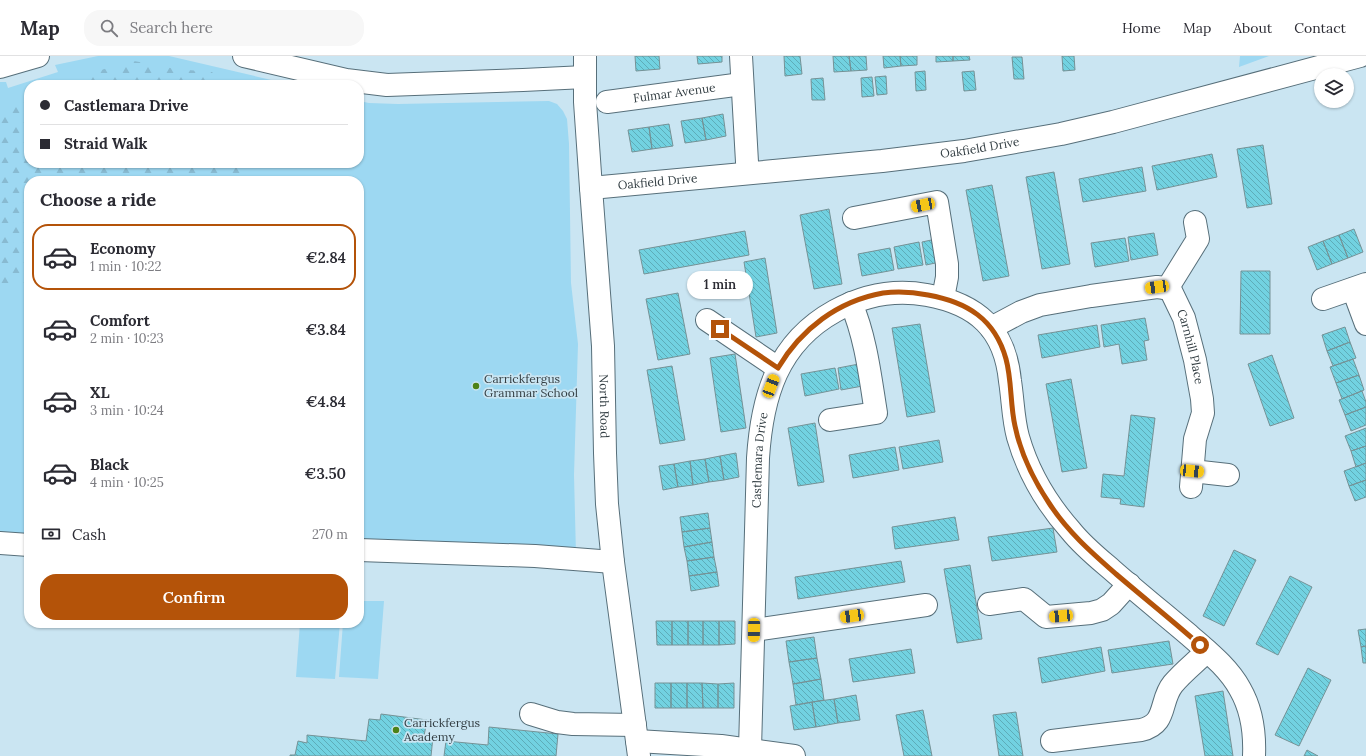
<!DOCTYPE html>
<html lang="en">
<head>
<meta charset="utf-8">
<style>
  body { margin:0; font-family:Lora,serif; background:#f7f7f7; color:#2b2b33; height:100vh; display:flex; flex-direction:column; font-size:15px; white-space:nowrap }
  * { box-sizing:border-box; margin:0 }
  p { font-size:13px; color:#7c7c81 }
  .icon { flex:none; width:22px; height:22px; fill:none; stroke:currentColor; stroke-width:2; stroke-linecap:round; stroke-linejoin:round }
  .map { position:relative; flex:1; overflow:hidden }
  .details { position:absolute; left:24px; top:120px; width:340px; height:452px; display:flex; flex-direction:column; background:#fff; border-radius:16px; box-shadow:0 1px 3px #0004 }
  .details>* { flex:none }
  .hud { position:absolute; left:24px; top:24px; width:340px; height:88px; border-radius:16px; box-shadow:0 1px 3px #0004; display:grid; align-content:center; height:88px; padding:0 16px; background:#fff }
  .fabs { position:absolute; left:1314px; top:12px; display:grid; gap:8px }
  .fabs a { display:grid; place-items:center; width:40px; height:40px; border-radius:50%; background:#fff; box-shadow:0 1px 3px #0004; font-size:20px }
  .end { position:absolute; width:18px; height:18px; margin:-9px; border:5px solid #b45309; background:#fff; box-shadow:0 0 0 2px #fff }
  .from { border-radius:50% }
  .bubble { position:absolute; height:28px; border-radius:14px; background:#fff; box-shadow:0 1px 3px #0004; font-size:13px; font-weight:600; line-height:28px; text-align:center }
  .car { position:absolute; width:12px; height:24px; margin:-12px -6px; border-radius:5px; box-shadow:0 0 3px 1px #0007; background:linear-gradient(#f5c518 24%,#345 0 40%,#f5c518 0 76%,#345 0 86%,#f5c518 0) }
  .hud b { display:flex; align-items:center; gap:14px; height:38px; font-size:15px }
  .hud b+b { border-top:1px solid #e1e1e2 }
  .hud i { width:10px; height:10px; background:#2b2b33 }
  ul { padding:0; list-style:none }
  li { display:flex; align-items:center; gap:12px; height:66px; margin:0 8px 6px; padding:0 8px; border:2px solid transparent; border-radius:16px }
  li div { flex:1 }
  li b { display:block; font-size:15px }
  li em { font-style:normal; font-weight:600 }
  li.on { border-color:#b45309 }
  li>.icon { width:36px; height:36px; stroke-width:1.5 }
  h2 { padding:0 16px; font-size:18px; line-height:48px }
  .pay { display:flex; align-items:center; gap:10px; height:44px; padding:0 16px; font-size:15px }
  .pay p { margin-inline-start:auto }
  .cta { display:flex; gap:8px; margin-top:auto; padding:8px 16px }
  .cta a { flex:1; height:46px; border-radius:16px; background:#b45309; color:#fff; font-size:16px; font-weight:600; line-height:46px; text-align:center }
  header { display:flex; align-items:center; gap:24px; box-sizing:border-box; height:56px; padding:0 20px; background:#fff; border-bottom:1px solid #e1e1e2 }
  header strong { font-size:19px }
  nav { display:flex; gap:22px; margin-inline-start:auto; font-size:14px }
  .search { width:280px; height:36px; background:#f7f7f7; display:flex; align-items:center; gap:10px; box-sizing:border-box; padding:0 14px; border-radius:16px; color:#7c7c81; font-size:15px }
  .map>svg:first-child { display:block }
</style>
</head>
<body>
<header>
<strong>Map</strong>
<div class="search"><svg class="icon" aria-label="search" viewBox="0 0 24 24"><circle cx="10" cy="10" r="6"/><path d="M15 15l6 6"/></svg>Search here</div>
<nav><a>Home</a><a>Map</a><a>About</a><a>Contact</a></nav>
</header>
<div class="map">
<svg width="1366" height="700" viewBox="0 0 1366 700">
  <defs>
    <pattern id="forest-firs" width="22" height="20" patternUnits="userSpaceOnUse"><rect width="22" height="20" fill="#9dd8f2"/><path d="M5 1l3.5 6h-7zM16 11l3.5 6h-7z" fill="#88bad1"/></pattern>
    <pattern id="building-back-hatch" width="6" height="6" patternUnits="userSpaceOnUse"><rect width="6" height="6" fill="#72d2e1"/><path d="M-1 5l2 2M0 0l6 6M5-1l2 2" fill="none" stroke="#5eacb8"/></pattern>
  </defs>
  <rect width="100%" height="100%" fill="#cae5f2"/>
  <path fill="#9dd8f2" d="M98 0H169L293 29H29V107H359V45L369 47 398 48 549 45 557 48 563 55 567 63 569 88 571 227 578 288 574 419 576 498 359 485V125H29V480L0 476V26H6L8 32 58 16 55 9Z
    M1240 0H1269L1239 11Z
    M359 545H384L378 623 339 621 343 567H359Z
    M300 567H340L335 623 296 621Z"/>
  <path fill="url(#forest-firs)" d="M134 5 176 13 212 16 224 29H63L97 15Z
    M29 44V107H254L252 125H29V227L0 228V55L9 53Z"/>
  <path fill="url(#building-back-hatch)" stroke="#759296" d="M635 0H659L660 13 636 15Z
    M697 0H722V6L698 8Z
    M784 0H800L802 18 785 20Z
    M833 0H849L851 15 834 16Z
    M849 0H866L867 14 851 15Z
    M883 0H900L901 10 884 12Z
    M900 0H917V9L901 10Z
    M936 0H953V5L936 6Z
    M953 0H969L970 4 953 5Z
    M1062 0H1074L1075 14 1063 15Z
    M1012 1H1022L1024 23H1014Z
    M925 15 926 34 916 35 915 16Z
    M974 15 976 34 964 35 962 16Z
    M886 20 887 38 877 39 875 21Z
    M872 21 874 40 862 41 861 22Z
    M823 22 825 44H812L811 23Z
    M723 58 726 80 706 84 702 62Z
    M702 62 706 84 685 87 681 65Z
    M669 68 673 90 652 93 649 71Z
    M649 71 652 93 632 96 628 74Z
    M1263 89 1272 148 1247 152 1237 93Z
    M1212 98 1217 121 1157 134 1152 110Z
    M1142 111 1146 135 1083 146 1079 123Z
    M1054 116 1070 208 1042 213 1026 121Z
    M992 129 1009 220 983 225 966 134Z
    M829 153 842 228 814 233 800 159Z
    M1354 173 1363 196 1348 202 1339 179Z
    M745 175 749 199 644 218 639 194Z
    M1154 177 1158 199 1131 204 1128 181Z
    M1339 179 1348 202 1332 208 1323 185Z
    M1125 182 1129 205 1095 211 1091 187Z
    M936 183 940 206 926 209 922 186Z
    M1323 185 1332 208 1317 214 1308 191Z
    M919 186 923 209 898 213 894 191Z
    M890 192 894 214 862 220 858 198Z
    M765 202 777 277 756 281 744 206Z
    M1241 215H1270V278H1240Z
    M678 237 690 298 658 304 646 243Z
    M1145 262 1149 284 1144 285 1147 304 1122 308 1119 288 1104 291 1101 269Z
    M920 268 935 356 907 361 892 272Z
    M1097 269 1100 291 1042 302 1038 279Z
    M1345 271 1350 286 1327 295 1322 279Z
    M1350 286 1356 302 1333 310 1327 295Z
    M735 298 746 372 721 376 710 302Z
    M1272 299 1294 362 1270 370 1248 308Z
    M1353 303 1359 319 1336 327 1330 311Z
    M864 307 868 329 841 334 838 312Z
    M672 310 685 384 660 388 647 314Z
    M835 312 839 333 805 340 801 318Z
    M1359 319 1364 334 1342 343 1336 327Z
    M1071 323 1087 412 1062 416 1046 328Z
    M1362 335 1366 346V351L1345 359 1339 344Z
    M1366 351V369L1351 375 1345 359Z
    M1131 359 1155 362 1144 451 1120 448 1121 443 1101 441 1103 418 1124 420Z
    M815 367 824 426 798 430 788 372Z
    M1366 372V390L1351 395 1345 380Z
    M939 384 943 406 903 413 899 391Z
    M1366 390V407L1356 411 1351 395Z
    M895 391 899 414 853 422 849 399Z
    M736 397 739 421 724 424 720 400Z
    M720 400 724 424 709 426 705 403Z
    M705 403 709 426 693 429 690 405Z
    M690 405 693 429 678 431 674 408Z
    M1366 407V424L1349 430 1344 415Z
    M674 408 678 431 663 434 659 410Z
    M1366 424V441L1355 445 1349 430Z
    M708 457 710 472 682 476 680 461Z
    M955 461 959 484 895 493 892 471Z
    M710 472 712 486 684 491 682 476Z
    M1053 472 1057 496 992 505 988 481Z
    M712 486 714 501 687 505 684 491Z
    M1234 494 1256 504 1224 570 1203 560Z
    M714 501 717 516 689 520 687 505Z
    M901 505 905 526 798 543 795 521Z
    M970 509 982 583 957 587 944 513Z
    M717 516 719 530 691 535 689 520Z
    M1290 520 1312 531 1278 599 1256 588Z
    M656 565H672V589H657Z
    M672 565H688V589H672Z
    M688 565H703V589H688Z
    M703 565H719V589H703Z
    M719 565H735V588L719 589Z
    M1366 573V590L1361 591 1358 574Z
    M814 581 817 602 789 606 786 585Z
    M1169 585 1173 608 1112 617 1108 594Z
    M1366 590V607H1363L1361 591Z
    M1101 591 1105 615 1042 627 1038 602Z
    M911 593 915 617 853 626 849 603Z
    M817 602 821 623 793 628 789 606Z
    M1308 612 1331 624 1299 690 1275 679Z
    M821 623 824 644 796 649 793 628Z
    M655 627H671V652H655Z
    M671 627H687V652H671Z
    M687 627H702L703 652H687Z
    M702 627 718 628V652H703Z
    M734 627V652H718V628Z
    M1223 635 1233 700H1205L1195 640Z
    M856 639 860 664 838 667 834 643Z
    M834 643 838 667 816 671 812 646Z
    M812 646 816 671 794 674 790 650Z
    M923 654 932 700H904L896 659Z
    M1016 656 1023 700H999L993 659Z
    M381 658 427 664 424 680 433 681 431 700H290V699H295L298 685 307 687V679L366 685 369 663 380 664Z
    M489 671 558 678 556 700H444L446 685 488 689Z
    M1307 694 1318 700H1304Z"/>
  <g fill="none" stroke-linecap="round" stroke-linejoin="round">
    <g stroke="#576f7a" stroke-width="24">
      <g id="minor">
        <path d="M244 0 346 24 387 29 523 24 585 21"/>
        <path id="s1" d="M585 0V46L591 132 603 290 605 397 607 448 613 506 639 700"/>
        <path d="M741 0 747 106 749 117"/>
        <path d="M0 11 38 0"/>
        <path id="s2" d="M607 46 742 28"/>
        <path id="s3" d="M591 132 882 105 964 95 1061 78 1113 66 1360 0"/>
        <path d="M854 162 937 146 947 208V221L943 242"/>
        <path d="M1167 233 1198 183 1195 166"/>
        <path d="M1353 233 1366 268"/>
        <path d="M1323 243 1366 228"/>
        <path d="M707 264 778 312"/>
        <path id="s4" d="M991 272 1021 256 1040 249 1091 240 1157 231 1165 232 1171 235 1184 262 1195 304 1202 343 1203 357 1195 383 1191 431"/>
        <path d="M830 364 876 357C870 320 866 282 851 247"/>
        <path d="M1192 415 1228 419"/>
        <path d="M0 487 29 489"/>
        <path d="M359 494 535 500 613 506"/>
        <path d="M989 548 1024 543 1046 561 1091 557 1102 554 1111 548 1129 528"/>
        <path d="M754 574 926 549"/>
        <path d="M531 658 557 666 573 668 635 669"/>
        <path d="M637 685 721 690 794 700"/>
        <path d="M1052 685 1141 674C1168 668 1159 645 1173 628 1183 616 1196 606 1207 595"/>
        <path id="s5" d="M750 693 758 402C762 341 777 287 835 255 864 239 894 233 927 239 977 248 1005 273 1010 325 1013 344 1013 363 1018 381 1028 416 1047 448 1071 475 1083 490 1098 502 1112 514 1137 536 1163 557 1189 579 1207 595 1228 611 1240 633 1251 652 1255 677 1254 700"/>
      </g>
    </g>
    <use href="#minor" stroke="#fff" stroke-width="22"/>
  </g>
  <g fill="none" stroke-linecap="round" stroke-linejoin="round">
    <path stroke="#b45309" stroke-width="5" d="M720 273 778 312C801 273 838 245 883 237 898 235 913 236 928 239 967 246 995 263 1006 303 1012 325 1010 348 1015 370 1021 399 1033 423 1049 447 1067 475 1091 496 1116 518 1144 542 1173 565 1200 589"/>
  </g>
  <g fill="#4d8217" stroke="#cae5f2" stroke-width="1.5">
    <circle cx="476" cy="330" r="4"/>
    <circle cx="396" cy="674" r="4"/>
  </g>
  <g text-anchor="middle" stroke-width="3.5" stroke-linejoin="round" paint-order="stroke">
    <g font-size="12" fill="#343f44" stroke="#cae5f2">
      <text dy="4" stroke="none"><textPath href="#s2" startOffset="68">Fulmar Avenue</textPath></text>
      <text dy="4" stroke="none"><textPath href="#s3" startOffset="391">Oakfield Drive</textPath></text>
      <text dy="4" stroke="none"><textPath href="#s3" startOffset="67">Oakfield Drive</textPath></text>
      <text dy="4" stroke="none"><textPath href="#s4" startOffset="247">Carnhill Place</textPath></text>
      <text dy="4" stroke="none"><textPath href="#s1" startOffset="351">North Road</textPath></text>
      <text dy="4" stroke="none"><textPath href="#s5" startOffset="289">Castlemara Drive</textPath></text>
    </g>
    <g font-size="12" fill="#343f44" stroke="#cae5f2" text-anchor="start">
      <text x="484" y="327">Carrickfergus<tspan x="484" dy="14">Grammar School</tspan></text>
      <text x="404" y="671">Carrickfergus<tspan x="404" dy="14">Academy</tspan></text>
    </g>
  </g>
</svg>
<div class="fabs">
<a><svg class="icon" aria-label="layers" viewBox="0 0 24 24"><path d="M12 4l9 5-9 5-9-5zM3 14l9 5 9-5"/></svg></a>
</div>
<i class="end from" style="left:1200px;top:589px"></i>
<i class="end" style="left:720px;top:273px"></i>
<div class="bubble" style="left:687px;top:215px;width:66px">1 min</div>
<i class="car" style="left:923px;top:149px;rotate:259deg"></i>
<i class="car" style="left:1157px;top:231px;rotate:262deg"></i>
<i class="car" style="left:771px;top:330px;rotate:21deg"></i>
<i class="car" style="left:1192px;top:415px;rotate:96deg"></i>
<i class="car" style="left:852px;top:560px;rotate:262deg"></i>
<i class="car" style="left:1061px;top:560px;rotate:265deg"></i>
<i class="car" style="left:754px;top:574px;rotate:181deg"></i>
<div class="hud">
<b><i class="from"></i>Castlemara Drive</b>
<b><i></i>Straid Walk</b>
</div>
<section class="details">
<h2>Choose a ride</h2>
<ul>
<li class="on"><svg class="icon" aria-label="car" viewBox="0 0 24 24"><path d="M5 17H2v-5l4-1 3-4h7l3 4 3 1v5h-3M9 17h6M6 11h13"/><circle cx="7" cy="17" r="2"/><circle cx="17" cy="17" r="2"/></svg><div><b>Economy</b><p>1 min · 10:22</p></div><em>€2.84</em></li>
<li><svg class="icon" aria-label="car" viewBox="0 0 24 24"><path d="M5 17H2v-5l4-1 3-4h7l3 4 3 1v5h-3M9 17h6M6 11h13"/><circle cx="7" cy="17" r="2"/><circle cx="17" cy="17" r="2"/></svg><div><b>Comfort</b><p>2 min · 10:23</p></div><em>€3.84</em></li>
<li><svg class="icon" aria-label="car" viewBox="0 0 24 24"><path d="M5 17H2v-5l4-1 3-4h7l3 4 3 1v5h-3M9 17h6M6 11h13"/><circle cx="7" cy="17" r="2"/><circle cx="17" cy="17" r="2"/></svg><div><b>XL</b><p>3 min · 10:24</p></div><em>€4.84</em></li>
<li><svg class="icon" aria-label="car" viewBox="0 0 24 24"><path d="M5 17H2v-5l4-1 3-4h7l3 4 3 1v5h-3M9 17h6M6 11h13"/><circle cx="7" cy="17" r="2"/><circle cx="17" cy="17" r="2"/></svg><div><b>Black</b><p>4 min · 10:25</p></div><em>€3.50</em></li>
</ul>
<div class="pay"><svg class="icon" aria-label="cash" viewBox="0 0 24 24"><path d="M3 7h18v10H3z"/><circle cx="12" cy="12" r="2"/></svg>Cash<p>270 m</p></div>
<div class="cta"><a>Confirm</a></div>
</section>
</div>
</body>
</html>
